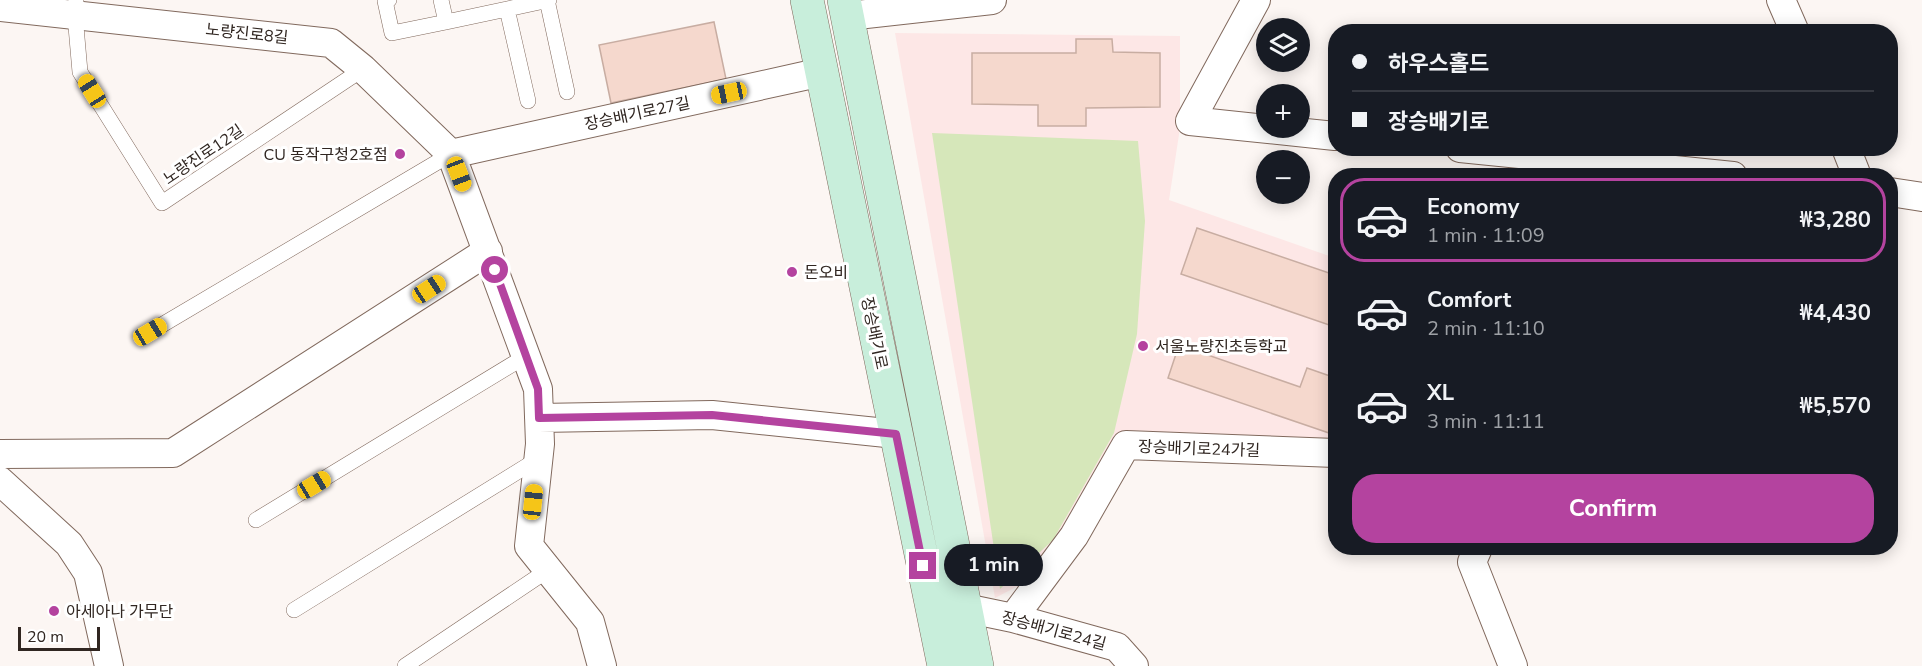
<!DOCTYPE html>
<html lang="en">
<head>
<meta charset="utf-8">
<style>
  body { margin:0; font-family:"Nunito Sans","Noto Sans KR",sans-serif; background:#242831; color:#f1f3f6; height:100vh; display:flex; flex-direction:column; font-size:22px; white-space:nowrap }
  * { box-sizing:border-box; margin:0 }
  p { font-size:20px; color:#9ea1a6 }
  .icon { flex:none; width:33px; height:33px; fill:none; stroke:currentColor; stroke-width:2; stroke-linecap:round; stroke-linejoin:round }
  .map { position:relative; flex:1; overflow:hidden }
  .drawer { position:absolute; left:1328px; top:168px; width:570px; height:387px; display:flex; flex-direction:column; background:#171b24; border-radius:24px; box-shadow:0 3px 15px #0003 }
  .drawer>* { flex:none }
  .banner { position:absolute; left:1328px; top:24px; width:570px; height:132px; border-radius:24px; box-shadow:0 3px 15px #0003; display:grid; align-content:center; height:132px; padding:0 24px; background:#171b24 }
  .fabs { position:absolute; left:1256px; top:18px; display:grid; gap:12px }
  .fabs a { display:grid; place-items:center; width:54px; height:54px; border-radius:50%; background:#171b24; box-shadow:0 3px 15px #0003; font-size:30px }
  .scale { position:absolute; left:18px; bottom:15px; width:82px; box-sizing:border-box; padding-left:6px; border:3px solid #302621; border-top:0; font-size:16px; line-height:21px; white-space:nowrap; color:#302621; -webkit-text-stroke:4px #fff; paint-order:stroke }
  .end { position:absolute; width:27px; height:27px; margin:-14px; border:8px solid #b4439f; background:#fff; box-shadow:0 0 0 3px #fff }
  .from { border-radius:50% }
  .bubble { position:absolute; height:42px; border-radius:21px; background:#171b24; box-shadow:0 3px 15px #0003; font-size:20px; font-weight:700; line-height:42px; text-align:center }
  .car { position:absolute; width:18px; height:36px; margin:-18px -9px; border-radius:8px; box-shadow:0 0 4px 2px #0007; background:linear-gradient(#f5c518 24%,#345 0 40%,#f5c518 0 76%,#345 0 86%,#f5c518 0) }
  .banner b { display:flex; align-items:center; gap:21px; height:57px; font-size:22px }
  .banner b+b { border-top:2px solid #363941 }
  .banner i { width:15px; height:15px; background:#f1f3f6 }
  ul { padding:10px 0 0; list-style:none }
  li { display:flex; align-items:center; gap:18px; height:84px; margin:0 12px 9px; padding:0 12px; border:3px solid transparent; border-radius:24px }
  li div { flex:1 }
  li b { display:block; font-size:22px }
  li em { font-style:normal; font-weight:700 }
  li.selected { border-color:#b4439f }
  li>.icon { width:54px; height:54px; stroke-width:1.5 }
  .primary-button { display:flex; gap:12px; margin-top:auto; padding:12px 24px }
  .primary-button a { flex:1; height:69px; border-radius:24px; background:#b4439f; color:#fff; font-size:24px; font-weight:700; line-height:69px; text-align:center }
  .map>svg:first-child { display:block }
</style>
</head>
<body>
<div class="map">
<svg width="1922" height="666" viewBox="0 0 1922 666">
  <rect width="100%" height="100%" fill="#fcf6f3"/>
  <path fill="#fde7e6" d="M895 33 1180 36V128L1169 200 1335 258V450L1118 433 1055 544 1018 586 995 598Z"/>
  <path fill="#d6e7ba" d="M932 133 1138 141 1145 221 1137 334 1114 433 1053 540 1000 589Z"/>
  <path fill="#f5d8cd" stroke="#c8ada2" stroke-width="1.5" d="M714 22 726 79 611 103 599 45Z
    M1076 39H1112L1113 52 1160 53V107L1086 108V126H1038V105L972 104V53H1076Z
    M1197 228 1335 275V327L1181 274Z
    M1179 345 1300 387 1307 368 1330 376 1335 363V416L1329 433 1168 378Z"/>
  <g fill="none" stroke-linecap="round" stroke-linejoin="round">
    <g stroke="#81695d" stroke-width="16">
      <path id="lane" d="M76 0 75 15 80 72 162 203 363 69
        M389 0 385 1 392 33 446 22
        M441 0 446 22 549 0
        M547 0 567 92
        M507 9 528 101
        M150 332 451 154
        M256 520 526 356
        M294 610 538 459
        M405 666 548 570"/>
    </g>
    <g stroke="#81695d" stroke-width="30">
      <path id="street" d="M1256 0 1190 121 1335 136
        M1781 0 1795 32
        M0 7 331 43 363 69 451 154 538 389 540 444 529 546 590 622 602 666
        M848 16 992 0
        M1460 148 1733 176
        M1846 148 1857 176
        M451 154 822 72
        M1890 192 1922 197
        M539 418 712 415 896 434
        M0 454 173 453 488 251
        M0 481 69 544 88 573 109 666
        M1478 548 1472 562 1513 666
        M965 608 1013 618 1117 647 1134 666
        M1013 618 1074 536 1126 445 1335 453"/>
    </g>
    <g stroke="#81695d" stroke-width="34">
      <path id="secondary" d="M807 0 944 666
        M844 0 977 666"/>
    </g>
    <use href="#lane" stroke="#fff" stroke-width="15"/>
    <use href="#street" stroke="#fff" stroke-width="28"/>
    <use href="#secondary" stroke="#c8eedb" stroke-width="33"/>
  </g>
  <g fill="none" stroke-linecap="round" stroke-linejoin="round">
    <path stroke="#b4439f" stroke-width="8" d="M495 270 538 389 539 418 712 415 896 434 923 566"/>
  </g>
  <g fill="#b4439f" stroke="#fff" stroke-width="2">
    <circle cx="400" cy="154" r="6"/>
    <circle cx="792" cy="272" r="6"/>
    <circle cx="1143" cy="346" r="6"/>
    <circle cx="54" cy="611" r="6"/>
  </g>
  <g text-anchor="middle" stroke-width="6" stroke-linejoin="round" paint-order="stroke">
    <g font-size="16" fill="#302621" stroke="#fff">
      <text transform="translate(247 33) rotate(6)" y="6">노량진로8길</text>
      <text transform="translate(637 113) rotate(-12)" y="6">장승배기로27길</text>
      <text transform="translate(203 154) rotate(-34)" y="6">노량진로12길</text>
      <text transform="translate(875 333) rotate(78)" y="6">장승배기로</text>
      <text transform="translate(1199 448) rotate(2)" y="6">장승배기로24가길</text>
      <text transform="translate(1054 630) rotate(15)" y="6">장승배기로24길</text>
    </g>
    <g font-size="16" fill="#302621" stroke="#fff" text-anchor="start">
      <text x="388" y="160" text-anchor="end">CU 동작구청2호점</text>
      <text x="804" y="278">돈오비</text>
      <text x="1155" y="352">서울노량진초등학교</text>
      <text x="66" y="617">아세아나 가무단</text>
    </g>
  </g>
</svg>
<div class="fabs">
<a><svg class="icon" aria-label="layers" viewBox="0 0 24 24"><path d="M12 4l9 5-9 5-9-5zM3 14l9 5 9-5"/></svg></a>
<a>+</a>
<a>−</a>
</div>
<div class="scale">20 m</div>
<i class="end from" style="left:495px;top:270px"></i>
<i class="end" style="left:923px;top:566px"></i>
<div class="bubble" style="left:944px;top:544px;width:99px">1 min</div>
<i class="car" style="left:92px;top:91px;rotate:328deg"></i>
<i class="car" style="left:729px;top:93px;rotate:258deg"></i>
<i class="car" style="left:459px;top:174px;rotate:159deg"></i>
<i class="car" style="left:429px;top:289px;rotate:57deg"></i>
<i class="car" style="left:150px;top:332px;rotate:59deg"></i>
<i class="car" style="left:314px;top:485px;rotate:59deg"></i>
<i class="car" style="left:533px;top:502px;rotate:6deg"></i>
<div class="banner">
<b><i class="from"></i>하우스홀드</b>
<b><i></i>장승배기로</b>
</div>
<section class="drawer">
<ul>
<li class="selected"><svg class="icon" aria-label="car" viewBox="0 0 24 24"><path d="M5 17H2v-5l4-1 3-4h7l3 4 3 1v5h-3M9 17h6M6 11h13"/><circle cx="7" cy="17" r="2"/><circle cx="17" cy="17" r="2"/></svg><div><b>Economy</b><p>1 min · 11:09</p></div><em>₩3,280</em></li>
<li><svg class="icon" aria-label="car" viewBox="0 0 24 24"><path d="M5 17H2v-5l4-1 3-4h7l3 4 3 1v5h-3M9 17h6M6 11h13"/><circle cx="7" cy="17" r="2"/><circle cx="17" cy="17" r="2"/></svg><div><b>Comfort</b><p>2 min · 11:10</p></div><em>₩4,430</em></li>
<li><svg class="icon" aria-label="car" viewBox="0 0 24 24"><path d="M5 17H2v-5l4-1 3-4h7l3 4 3 1v5h-3M9 17h6M6 11h13"/><circle cx="7" cy="17" r="2"/><circle cx="17" cy="17" r="2"/></svg><div><b>XL</b><p>3 min · 11:11</p></div><em>₩5,570</em></li>
</ul>
<div class="primary-button"><a>Confirm</a></div>
</section>
</div>
</body>
</html>
